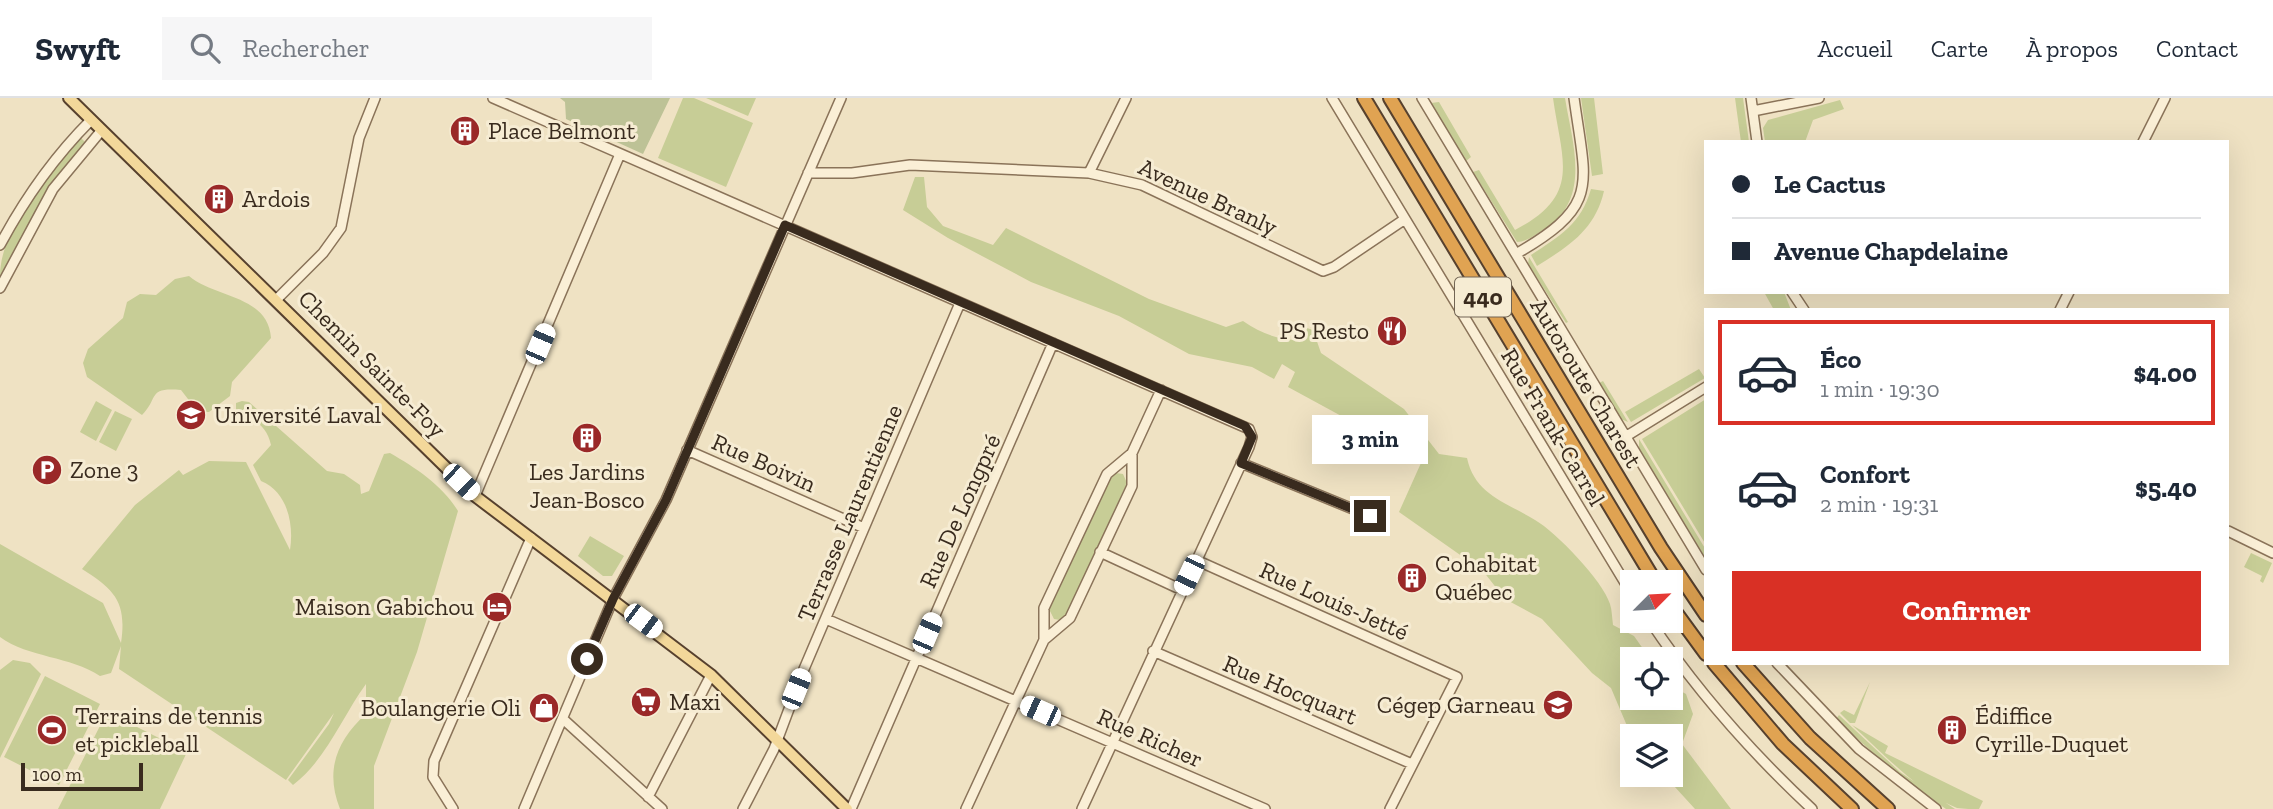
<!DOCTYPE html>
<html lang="fr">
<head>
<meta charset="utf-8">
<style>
  body { margin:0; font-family:"Zilla Slab",serif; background:#f6f6f7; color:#1f2937; height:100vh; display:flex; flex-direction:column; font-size:26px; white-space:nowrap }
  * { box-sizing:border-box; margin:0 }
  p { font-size:23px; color:#747a83 }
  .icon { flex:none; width:38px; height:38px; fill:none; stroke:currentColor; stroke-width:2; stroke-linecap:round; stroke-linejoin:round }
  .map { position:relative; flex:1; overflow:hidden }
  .sheet { position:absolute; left:1704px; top:210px; width:525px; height:357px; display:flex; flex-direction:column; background:#fff; border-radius:0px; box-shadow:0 7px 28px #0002 }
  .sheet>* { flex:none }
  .hud { position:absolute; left:1704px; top:42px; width:525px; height:154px; border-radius:0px; box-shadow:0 7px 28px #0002; display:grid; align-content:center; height:154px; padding:0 28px; background:#fff }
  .needle { width:46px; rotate:66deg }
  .controls { position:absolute; left:1620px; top:472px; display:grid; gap:14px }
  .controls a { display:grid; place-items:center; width:63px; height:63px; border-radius:0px; background:#fff; box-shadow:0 7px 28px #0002; font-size:35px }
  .scale { position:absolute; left:21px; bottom:18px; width:122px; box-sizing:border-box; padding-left:7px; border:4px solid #392b1e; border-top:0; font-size:19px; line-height:24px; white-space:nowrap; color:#392b1e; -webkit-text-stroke:5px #f6ecd3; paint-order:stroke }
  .end { position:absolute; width:32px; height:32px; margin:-16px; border:9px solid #392b1e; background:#fff; box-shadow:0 0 0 4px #fff }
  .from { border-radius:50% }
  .bubble { position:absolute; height:49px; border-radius:0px; background:#fff; box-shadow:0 7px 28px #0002; font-size:23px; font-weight:700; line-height:49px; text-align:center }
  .car { position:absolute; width:21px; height:42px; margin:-21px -10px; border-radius:9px; box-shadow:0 0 5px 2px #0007; background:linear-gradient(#fff 24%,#345 0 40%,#fff 0 76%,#345 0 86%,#fff 0) }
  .hud b { display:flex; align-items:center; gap:24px; height:66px; font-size:26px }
  .hud b+b { border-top:2px solid #e0e1e3 }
  .hud i { width:18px; height:18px; background:#1f2937 }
  ul { padding:12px 0 0; list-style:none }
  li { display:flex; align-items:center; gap:21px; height:105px; margin:0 14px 10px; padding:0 14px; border:4px solid transparent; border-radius:0px }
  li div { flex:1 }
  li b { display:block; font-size:26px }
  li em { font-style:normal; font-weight:700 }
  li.current { border-color:#d93025 }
  li>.icon { width:63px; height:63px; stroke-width:1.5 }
  .button { display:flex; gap:14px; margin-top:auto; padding:14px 28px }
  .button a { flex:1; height:80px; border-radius:0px; background:#d93025; color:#fff; font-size:28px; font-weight:700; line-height:80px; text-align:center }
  header { display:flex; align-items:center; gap:42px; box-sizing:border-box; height:98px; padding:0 35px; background:#fff; border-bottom:2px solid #e0e1e3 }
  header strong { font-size:33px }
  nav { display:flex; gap:38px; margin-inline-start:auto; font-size:24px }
  .search { width:490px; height:63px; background:#f6f6f7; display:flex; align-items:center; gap:18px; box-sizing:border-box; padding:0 24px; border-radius:0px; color:#747a83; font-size:26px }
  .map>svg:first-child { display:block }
</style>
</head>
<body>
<header>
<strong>Swyft</strong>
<div class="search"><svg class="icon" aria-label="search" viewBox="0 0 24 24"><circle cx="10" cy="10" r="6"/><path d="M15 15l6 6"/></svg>Rechercher</div>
<nav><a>Accueil</a><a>Carte</a><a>À propos</a><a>Contact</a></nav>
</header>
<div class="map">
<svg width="2273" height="711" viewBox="0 0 2273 711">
  <rect width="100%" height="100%" fill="#efe2c3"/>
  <path fill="#c7cd96" d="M683 0H694L753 25 726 89 658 60Z
    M706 0H756L748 18Z
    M1553 0H1565C1572 44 1592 100 1546 130 1538 135 1527 144 1517 144L1473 74 1479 72 1515 132C1582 97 1562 64 1553 0Z
    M1581 0H1594L1603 76 1592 78Z
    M1735 0H1743L1749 44H1741Z
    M1840 2 1844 11 1813 22 1805 44H1765L1763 30 1768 22Z
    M1439 4 1471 59 1466 63 1431 5Z
    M81 40 85 44 48 91 0 178C0 131 49 72 81 40Z
    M915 79H924L927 109 943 128 993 147 1006 130 1149 201 1226 229 1243 223C1261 235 1277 242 1299 242L1304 229 1313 232 1321 255 1404 311 1439 356 1467 360C1475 397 1506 404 1535 422 1556 434 1603 483 1610 506 1612 512 1612 520 1613 527L1634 538 1651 562H1633V600H1671V588L1686 596 1693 616 1682 646 1731 711H1695L1664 677H1671V639H1633V642L1611 590 1592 575 1542 521 1505 501 1483 473 1399 414 1425 356 1402 351 1288 289 1295 274 1282 266 1274 281 1252 269 1189 256 1119 218 1031 184 948 140 903 112Z
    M1591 91 1604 93C1595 132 1569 148 1537 168L1531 157C1560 138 1581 126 1591 91Z
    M1529 159 1568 224 1566 225 1528 166Z
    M189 178C215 200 268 197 271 240L232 284 230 298 209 314H198L181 292C147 289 159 300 142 317L87 279 83 265 88 251 123 220 127 204 140 196 156 197 175 181Z
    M1764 194H1784L1791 212H1774Z
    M1699 271 1705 280 1631 324 1625 314Z
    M1603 283 1628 324 1621 321 1599 285Z
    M1706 301V447L1642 341Z
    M96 303 112 312 96 343 80 334Z
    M242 303 249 304 327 373 344 376 360 387 361 396 369 393 384 356 390 355C416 370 442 387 458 413L417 554 374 668V711H340C325 673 336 643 366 616V586C342 619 326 662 293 687L288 682 329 626 334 615 286 682 119 571 121 548 111 575 100 578C70 558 29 560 0 539V446L103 505 121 545C127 504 115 492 82 471L135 407 179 372 183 377 209 363 246 364 290 452C294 427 288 394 261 383L253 367 271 347C266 326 254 322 236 314V305Z
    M115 313 132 321 116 353 99 344Z
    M1639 341 1706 452V461L1639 350Z
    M1116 375 1123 376 1127 385 1066 518 1060 522 1054 521 1049 511 1111 380Z
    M590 438 624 458 612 478H603L578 458Z
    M2251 455 2272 465 2263 485 2260 483 2262 478 2244 469Z
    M13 562 30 565 41 576 0 660V572Z
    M45 578 100 606 59 687 4 659Z
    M1870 584 1855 625H1850L1840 615 1844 612 1854 617Z
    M107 614 187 654 160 711H58Z
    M1839 617 1900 674 1955 711H1946L1896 676 1836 621Z
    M1852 627 1888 648 1885 655 1983 703 1979 711C1973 711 1964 711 1957 710 1920 695 1881 654 1852 627Z"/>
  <path fill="#bdc296" d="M560 0H670L643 56 566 21 565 4Z"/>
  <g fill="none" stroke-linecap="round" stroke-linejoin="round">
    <g stroke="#8a7359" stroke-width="12">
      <path id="minor" d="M493 0 1249 331 1252 339 1249 349 1082 711
        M1332 0 1633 498
        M1422 0 1706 472
        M1751 0 1757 44
        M1753 13 1819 0
        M2143 44 2165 0
        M808 75H852L910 67 1089 75 1142 87 1323 173 1334 169 1405 121
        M1089 75 1126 0
        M0 147C25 100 53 60 91 22
        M1516 156C1601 107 1586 88 1574 0
        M0 190 53 91 101 33
        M1792 194 1804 212
        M277 201 323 155 341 130 359 40 375 0
        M2060 212 2069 194
        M1625 339 1706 289
        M687 352 864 430
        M1241 365 1370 418
        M475 398 620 56
        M2228 433 2273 455
        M1100 454 1182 492
        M1196 462 1457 579 1390 711
        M826 521 1265 711
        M1650 523C1696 592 1752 655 1812 711
        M1044 541V510L1107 376 1132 355 1161 292
        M1153 553 1412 666
        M1777 565 1859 651 1936 711
        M563 621 662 711
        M648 699 711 577
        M453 711 433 679 434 663 531 440
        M524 711 613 501 666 402 841 0
        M743 711 774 651 804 571 960 205
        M851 711 1053 245
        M966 711 1044 542 1070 520 1132 388V355"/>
    </g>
    <g stroke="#57412e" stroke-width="14">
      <path id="major" d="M69 0 475 398 711 577 847 711"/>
    </g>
    <g stroke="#57412e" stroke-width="16">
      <path id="highway" d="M1364 0 1656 485
        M1390 0 1661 450 1706 517
        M1671 508 1706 556
        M1714 565 1783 646 1852 711
        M1743 565 1810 640 1888 711"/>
    </g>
    <use href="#minor" stroke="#faefd6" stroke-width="9"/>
    <use href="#major" stroke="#f3d89a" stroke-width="10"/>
    <use href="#highway" stroke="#e0a352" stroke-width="12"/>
  </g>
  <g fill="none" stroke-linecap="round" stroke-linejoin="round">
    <path stroke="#392b1e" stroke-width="9" d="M587 561 613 501 666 402 785 127 1245 328 1252 339 1241 365 1370 418"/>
  </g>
  <defs>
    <g id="building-disc" transform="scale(1.575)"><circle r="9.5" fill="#9a2828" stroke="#f6ecd3"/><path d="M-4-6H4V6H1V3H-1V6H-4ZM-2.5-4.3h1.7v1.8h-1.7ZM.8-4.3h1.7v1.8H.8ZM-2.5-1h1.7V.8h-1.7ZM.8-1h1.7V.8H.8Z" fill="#fff"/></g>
    <g id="restaurant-disc" transform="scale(1.575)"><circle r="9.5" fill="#9a2828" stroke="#f6ecd3"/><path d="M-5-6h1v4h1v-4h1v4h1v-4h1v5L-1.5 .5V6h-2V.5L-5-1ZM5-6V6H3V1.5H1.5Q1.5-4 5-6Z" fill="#fff"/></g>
    <g id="university-disc" transform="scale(1.575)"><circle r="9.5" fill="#9a2828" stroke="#f6ecd3"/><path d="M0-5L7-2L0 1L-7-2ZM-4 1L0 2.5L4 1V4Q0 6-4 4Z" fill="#fff"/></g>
    <g id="parking-disc" transform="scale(1.575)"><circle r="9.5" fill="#9a2828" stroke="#f6ecd3"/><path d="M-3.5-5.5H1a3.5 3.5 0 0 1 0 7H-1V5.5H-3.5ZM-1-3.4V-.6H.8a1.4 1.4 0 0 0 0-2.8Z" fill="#fff"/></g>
    <g id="hotel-disc" transform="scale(1.575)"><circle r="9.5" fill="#9a2828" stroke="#f6ecd3"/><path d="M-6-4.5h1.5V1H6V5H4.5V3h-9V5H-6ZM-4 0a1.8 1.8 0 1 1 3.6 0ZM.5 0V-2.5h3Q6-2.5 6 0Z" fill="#fff"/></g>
    <g id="supermarket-disc" transform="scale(1.575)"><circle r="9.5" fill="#9a2828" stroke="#f6ecd3"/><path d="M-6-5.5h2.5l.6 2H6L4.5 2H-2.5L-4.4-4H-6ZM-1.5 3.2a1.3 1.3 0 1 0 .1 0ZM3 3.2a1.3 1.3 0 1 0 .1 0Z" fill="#fff"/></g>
    <g id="shop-disc" transform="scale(1.575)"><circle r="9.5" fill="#9a2828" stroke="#f6ecd3"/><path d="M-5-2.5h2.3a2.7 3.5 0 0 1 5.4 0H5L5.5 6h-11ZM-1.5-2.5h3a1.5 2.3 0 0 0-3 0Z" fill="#fff"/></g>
    <g id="stadium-disc" transform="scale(1.575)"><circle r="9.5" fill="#9a2828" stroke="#f6ecd3"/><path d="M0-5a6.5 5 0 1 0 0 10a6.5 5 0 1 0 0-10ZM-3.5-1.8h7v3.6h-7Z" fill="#fff"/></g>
  </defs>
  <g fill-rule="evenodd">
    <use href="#building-disc" x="465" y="33"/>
    <use href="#building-disc" x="219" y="101"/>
    <use href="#restaurant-disc" x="1392" y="233"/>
    <use href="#university-disc" x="191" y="317"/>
    <use href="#building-disc" x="587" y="340"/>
    <use href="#parking-disc" x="47" y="372"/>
    <use href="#building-disc" x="1412" y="480"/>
    <use href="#hotel-disc" x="497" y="509"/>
    <use href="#supermarket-disc" x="646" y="604"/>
    <use href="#university-disc" x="1558" y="607"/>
    <use href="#shop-disc" x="544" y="610"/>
    <use href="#stadium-disc" x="52" y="632"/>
    <use href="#building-disc" x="1952" y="632"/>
  </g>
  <g text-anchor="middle" stroke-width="6" stroke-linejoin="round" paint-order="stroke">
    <rect fill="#f6ecd3" stroke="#726554" stroke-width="2" x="1455" y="179.5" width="56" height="39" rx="5"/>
    <g font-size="23" font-weight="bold" fill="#392b1e">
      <text x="1483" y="207">440</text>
    </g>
    <g font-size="24" fill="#392b1e" stroke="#f6ecd3" text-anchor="start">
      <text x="488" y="41">Place Belmont</text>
      <text x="242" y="109">Ardois</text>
      <text x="1369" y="241" text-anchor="end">PS Resto</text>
      <text x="214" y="325">Université Laval</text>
      <text x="70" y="380">Zone 3</text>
      <text x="587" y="382" text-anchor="middle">Les Jardins<tspan x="587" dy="28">Jean-Bosco</tspan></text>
      <text x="1435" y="474">Cohabitat<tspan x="1435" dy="28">Québec</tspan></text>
      <text x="474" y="517" text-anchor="end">Maison Gabichou</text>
      <text x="669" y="612">Maxi</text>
      <text x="1535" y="615" text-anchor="end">Cégep Garneau</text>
      <text x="521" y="618" text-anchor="end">Boulangerie Oli</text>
      <text x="75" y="626">Terrains de tennis<tspan x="75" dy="28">et pickleball</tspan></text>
      <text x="1975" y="626">Édiffice<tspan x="1975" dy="28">Cyrille-Duquet</tspan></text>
    </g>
    <g font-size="24" fill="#392b1e" stroke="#f6ecd3">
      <text transform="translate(1208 99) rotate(25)" y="8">Avenue Branly</text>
      <text transform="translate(372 266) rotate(45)" y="8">Chemin Sainte-Foy</text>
      <text transform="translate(1586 285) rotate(59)" y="8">Autoroute Charest</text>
      <text transform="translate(1553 329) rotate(59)" y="8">Rue Frank-Carrel</text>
      <text transform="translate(764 365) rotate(24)" y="8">Rue Boivin</text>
      <text transform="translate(960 413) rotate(-66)" y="8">Rue De Longpré</text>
      <text transform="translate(850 415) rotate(-67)" y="8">Terrasse Laurentienne</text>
      <text transform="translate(1334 503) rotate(24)" y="8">Rue Louis-Jetté</text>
      <text transform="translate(1290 592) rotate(23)" y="8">Rue Hocquart</text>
      <text transform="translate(1150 640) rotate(24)" y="8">Rue Richer</text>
    </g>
  </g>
</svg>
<div class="controls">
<a><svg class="needle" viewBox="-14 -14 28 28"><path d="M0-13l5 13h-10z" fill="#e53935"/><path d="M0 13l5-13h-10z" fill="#747a83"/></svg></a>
<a><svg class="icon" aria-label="locate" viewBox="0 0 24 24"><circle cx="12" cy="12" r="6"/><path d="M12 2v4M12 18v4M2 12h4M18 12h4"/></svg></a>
<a><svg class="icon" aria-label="layers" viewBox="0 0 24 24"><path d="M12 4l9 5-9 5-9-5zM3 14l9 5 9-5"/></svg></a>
</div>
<div class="scale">100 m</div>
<i class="end from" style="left:587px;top:561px"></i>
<i class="end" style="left:1370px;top:418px"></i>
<div class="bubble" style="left:1312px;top:317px;width:116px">3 min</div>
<i class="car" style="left:540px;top:246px;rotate:23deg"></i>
<i class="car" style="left:461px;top:384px;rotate:134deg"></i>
<i class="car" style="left:1189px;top:477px;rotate:205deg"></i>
<i class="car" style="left:643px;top:523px;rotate:127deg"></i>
<i class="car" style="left:927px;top:535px;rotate:23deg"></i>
<i class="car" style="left:796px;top:591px;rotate:22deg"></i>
<i class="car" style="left:1040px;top:613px;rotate:294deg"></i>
<div class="hud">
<b><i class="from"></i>Le Cactus</b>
<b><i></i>Avenue Chapdelaine</b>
</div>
<section class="sheet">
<ul>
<li class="current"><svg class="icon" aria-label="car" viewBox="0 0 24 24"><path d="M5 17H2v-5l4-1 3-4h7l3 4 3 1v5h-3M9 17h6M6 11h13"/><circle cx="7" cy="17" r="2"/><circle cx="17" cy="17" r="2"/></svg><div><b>Éco</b><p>1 min · 19:30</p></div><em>$4.00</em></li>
<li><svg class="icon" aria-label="car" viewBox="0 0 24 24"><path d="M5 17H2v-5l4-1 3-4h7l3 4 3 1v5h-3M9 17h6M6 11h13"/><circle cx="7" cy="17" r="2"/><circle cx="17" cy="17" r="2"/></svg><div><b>Confort</b><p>2 min · 19:31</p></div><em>$5.40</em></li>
</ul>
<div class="button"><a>Confirmer</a></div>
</section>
</div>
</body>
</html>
